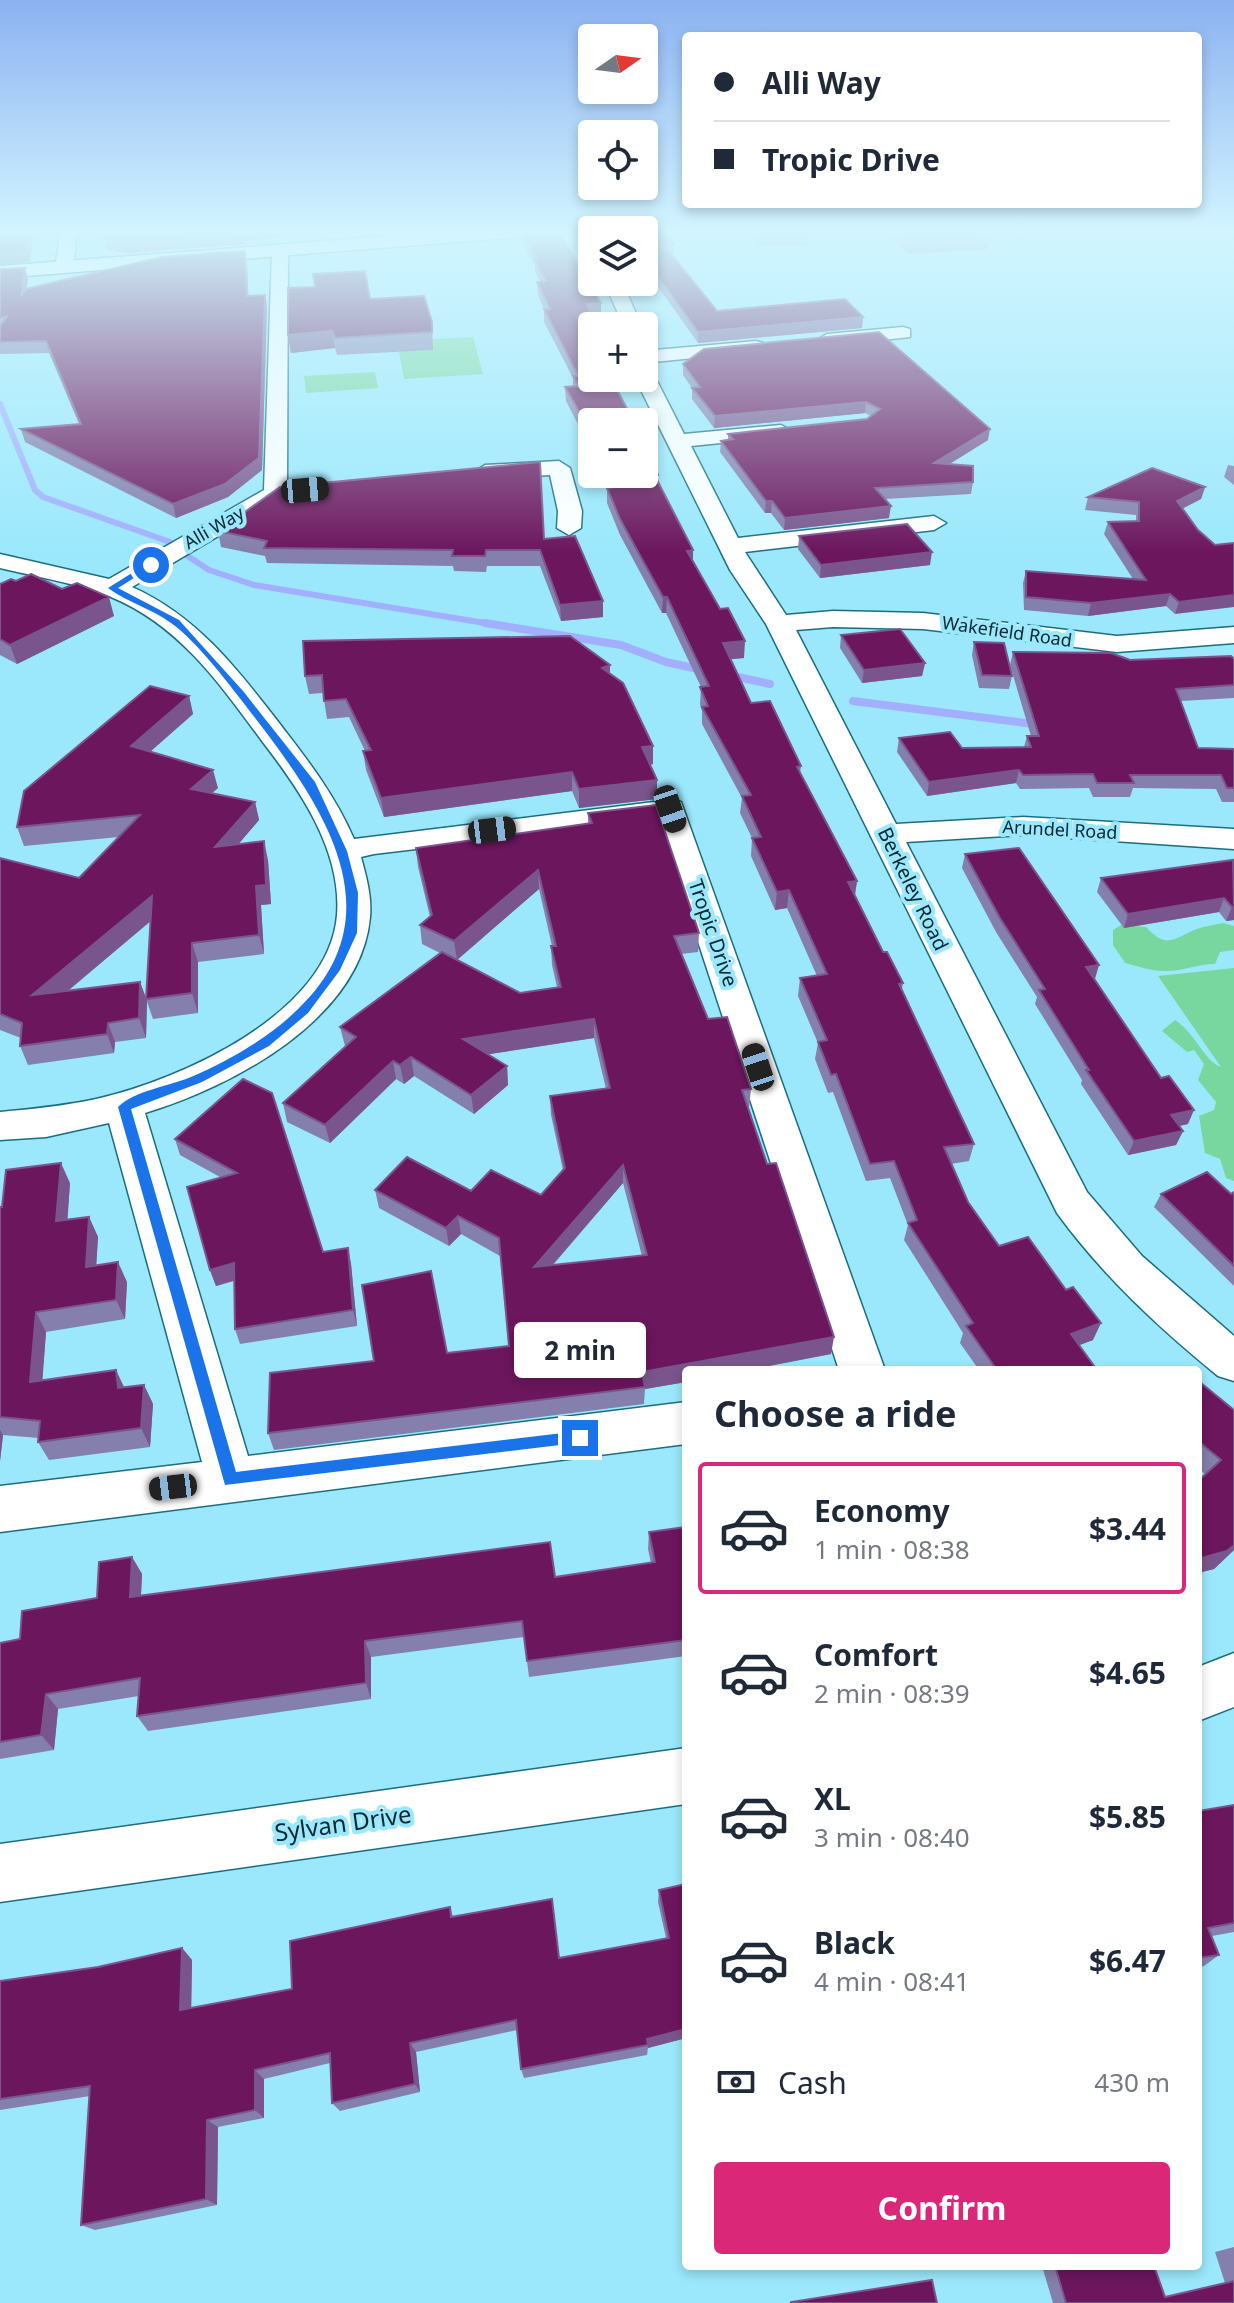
<!DOCTYPE html>
<html lang="en">
<head>
<meta charset="utf-8">
<style>
  body { margin:0; font-family:"Noto Sans",sans-serif; background:#f2f2f3; color:#1f2937; height:100vh; display:flex; flex-direction:column; font-size:30px; white-space:nowrap }
  * { box-sizing:border-box; margin:0 }
  p { font-size:26px; color:#747a83 }
  .icon { flex:none; width:44px; height:44px; fill:none; stroke:currentColor; stroke-width:2; stroke-linecap:round; stroke-linejoin:round }
  .map { position:relative; flex:1; overflow:hidden }
  .sheet { position:absolute; left:682px; top:1366px; width:520px; height:904px; display:flex; flex-direction:column; background:#fff; border-radius:8px; box-shadow:0 4px 12px #0003 }
  .sheet>* { flex:none }
  .banner { position:absolute; left:682px; top:32px; width:520px; height:176px; border-radius:8px; box-shadow:0 4px 12px #0003; display:grid; align-content:center; height:176px; padding:0 32px; background:#fff }
  .needle { width:52px; rotate:76deg }
  .controls { position:absolute; left:578px; top:24px; display:grid; gap:16px }
  .controls a { display:grid; place-items:center; width:80px; height:80px; border-radius:8px; background:#fff; box-shadow:0 4px 12px #0003; font-size:40px }
  .end { position:absolute; width:36px; height:36px; margin:-18px; border:10px solid #1a73e8; background:#fff; box-shadow:0 0 0 4px #fff }
  .from { border-radius:50% }
  .bubble { position:absolute; height:56px; border-radius:8px; background:#fff; box-shadow:0 4px 12px #0003; font-size:26px; font-weight:700; line-height:56px; text-align:center }
  .car { position:absolute; width:24px; height:48px; margin:-24px -12px; border-radius:10px; box-shadow:0 0 6px 2px #0007; background:linear-gradient(#222 24%,#8ab4d8 0 40%,#222 0 76%,#8ab4d8 0 86%,#222 0) }
  .banner b { display:flex; align-items:center; gap:28px; height:76px; font-size:30px }
  .banner b+b { border-top:2px solid #e0e1e3 }
  .banner i { width:20px; height:20px; background:#1f2937 }
  ul { padding:0; list-style:none }
  li { display:flex; align-items:center; gap:24px; height:132px; margin:0 16px 12px; padding:0 16px; border:4px solid transparent; border-radius:8px }
  li div { flex:1 }
  li b { display:block; font-size:30px }
  li em { font-style:normal; font-weight:700 }
  li.on { border-color:#db2777 }
  li>.icon { width:72px; height:72px; stroke-width:1.5 }
  h2 { padding:0 32px; font-size:36px; line-height:96px }
  .pay { display:flex; align-items:center; gap:20px; height:88px; padding:0 32px; font-size:30px }
  .pay p { margin-inline-start:auto }
  .cta { display:flex; gap:16px; margin-top:auto; padding:16px 32px }
  .cta a { flex:1; height:92px; border-radius:8px; background:#db2777; color:#fff; font-size:32px; font-weight:700; line-height:92px; text-align:center }
  .map>svg:first-child { display:block }
</style>
</head>
<body>
<div class="map">
<svg width="1234" height="2303" viewBox="0 0 1234 2303">
  <rect width="100%" height="100%" fill="#9be8fc"/>
  <path fill="#78d79f" d="M473 337 483 374 404 379 399 352 431 339Z
    M375 372 378 388 306 393 304 376Z
    M1223 923 1234 926V950L1220 952 1215 964C1196 964 1182 972 1164 971 1151 971 1137 966 1125 963L1113 945V930L1121 925 1146 927C1168 951 1175 937 1197 929 1205 926 1214 925 1223 923Z
    M1234 968V1181L1226 1178 1220 1159 1205 1153 1199 1116 1214 1110 1216 1102 1198 1080 1204 1064 1194 1050 1187 1052 1162 1031 1175 1020C1196 1034 1205 1062 1221 1067L1158 976Z"/>
  <g fill="none" stroke-linecap="round" stroke-linejoin="round">
    <path stroke="#a2affe" stroke-width="6" d="M0 404 35 490 43 497 170 542
      M186 555 209 570 254 585 497 625"/>
    <path stroke="#a2affe" stroke-width="8" d="M485 623 621 645 666 662 707 671
      M728 675 770 684
      M853 701 1041 725"/>
    <g stroke="#1a6e80" stroke-width="3">
      <path id="minor" d="M61 230H77L73 267 64 272 55 267Z
        M575 230H592V247L586 246Z
        M1225 230H1234V236Z
        M280 246 288 251 287 485 314 482 325 489 314 496 281 499 132 587C195 615 235 666 276 719 306 758 334 793 354 839L670 800 681 802 885 1370H839L658 820 374 854 361 857C366 876 372 896 370 917 361 1019 232 1087 145 1113L248 1456 686 1402V1444L0 1532V1486L202 1462 109 1123 46 1137 0 1140V1112C32 1109 64 1106 96 1099 180 1080 329 1014 337 915 342 850 299 789 262 741 220 684 179 625 111 597 76 583 37 577 0 568V554L109 579 264 490 272 251Z
        M604 282H622L635 311 637 326H619L617 311Z
        M903 327 910 329V337L827 346 817 340 827 334Z
        M756 341 763 343 766 347 763 351 644 363V351Z
        M644 369 654 375 684 434 781 425 792 431 781 437 691 446 738 538 934 516 946 523 934 530 745 552 786 615 833 611 923 613 1117 636 1234 627V643L1117 652 923 629 833 627 796 630 896 824 1023 817 1234 829V849L1023 835 906 842 1087 1192 1142 1256 1234 1336V1381L1218 1376C1158 1327 1103 1276 1057 1213L766 624 730 570 635 378H644Z
        M559 461 570 468 582 511 581 528 569 535 557 528 558 511 550 475 485 479 474 472 485 465Z
        M1234 1653V1707L1198 1721V1667Z
        M686 1748V1804L0 1902V1844Z"/>
    </g>
    <g stroke="#1a6e80" stroke-width="3">
      <path id="major" d="M470 230H553L544 235 0 278V266Z"/>
    </g>
    <use href="#minor" fill="#fff" fill-rule="evenodd"/>
    <use href="#major" fill="#fff" fill-rule="evenodd"/>
  </g>
  <path fill="#847fac" fill-rule="evenodd" d="M104 230H360L338 231 246 241V244L126 253 106 249 104 239Z
    M520 230H558L601 317H592V378L618 382V391L592 422V444L587 432H582L566 401 565 387 573 386V378L544 322V309L538 295 537 282 540 281 535 272V266L521 240Z
    M644 230 674 244 673 255H672L717 311 863 317 862 328 698 343 644 267Z
    M744 230H805L808 236 807 246 760 245Z
    M881 230H988L991 233 988 249 909 254Z
    M247 262 248 296 265 295 267 306 262 470 228 497 176 518 25 442 21 429 79 424 49 353 0 354V269L25 268 28 279 27 289Z
    M370 299 432 322 433 350 337 355 335 348 291 353 288 335Z
    M704 349 988 440 949 464 973 482 971 494 885 499 889 518 784 530 771 513H765L720 452 721 441 728 440V434L867 419 871 416 865 413 714 428 692 399V388L683 375V364Z
    M1228 465 1234 466V485L1224 477Z
    M604 474 658 475V482L693 562 744 658 731 659 751 703 801 766 800 773 857 881 855 896 883 952 903 983 902 989 974 1144 969 1161 951 1164 968 1202 999 1246 1093 1340 1079 1345 1097 1370H979L960 1343 963 1333 904 1240 908 1225 890 1178 866 1181 833 1092 828 1093 815 1059 818 1043 798 996 800 978 817 976 787 908 775 910 751 856 752 838 740 813 742 798 702 724V711L700 704 701 687 666 613H662L620 535 607 503V488H610Z
    M1205 487 1201 499 1182 509 1198 530 1215 545 1175 614 1166 606 1088 616 1024 610 1023 583 1026 571 1133 579 1104 534 1108 522 1136 521V515L1085 510 1088 497Z
    M218 531 544 539 603 601V617L561 621 540 566H487L486 572 454 571 453 566 267 563 265 556 221 547Z
    M799 536 930 565 820 578 798 549Z
    M0 584 114 616 17 664 0 655Z
    M841 635 925 663 922 676 862 683 840 648Z
    M303 641 610 665V674L653 746V764L650 765 657 780V799L579 808 572 791 384 817 366 770 363 751H365L349 717 327 719 323 693 309 694 305 676Z
    M974 642 1012 676 1009 689 979 688 972 655Z
    M1013 652 1130 660 1234 659V698L1181 701 1198 748 1234 749V802H1222L1216 789 1133 788 1130 797H1093L1089 788 1020 789 1016 783 927 796 897 752 899 738 962 748 1024 747 1027 736H1031L1010 665Z
    M189 696 193 714 150 752 218 788 212 793 255 802 259 820 238 844 268 860 271 904 261 905 264 954 198 962V1013L153 1019 146 999 150 921 68 991 140 982 147 1001 146 1038 115 1042 114 1053 28 1065 20 1046 21 1038 0 1030V858L79 878 119 837 24 846 17 827Z
    M588 813 699 933 698 952 681 954 708 1019 751 1089 749 1107 748 1108 831 1354 748 1370H686V1382L645 1389 644 1404 274 1450 268 1433 447 1353 509 1346 500 1256 461 1234 449 1246 379 1208 375 1190 471 1191 541 1195 563 1170 551 1115 550 1096 606 1089 594 1038 488 1054 507 1066 508 1085 474 1114 414 1076 404 1084 396 1079 330 1143 287 1122 283 1103 345 1046 340 1027 440 953 422 944 420 925 430 917 418 867 416 848 588 824ZM539 889 552 946H551L552 965 557 987 520 993 457 960ZM623 1183 642 1256 553 1265Z
    M965 854 1095 979 1188 1124 1179 1126 1183 1131 1176 1145 1128 1155 1081 1084 1082 1080 1035 1004 1037 997 996 932 962 868Z
    M1233 860 1234 920 1226 921 1219 912 1124 928 1097 892 1101 878Z
    M243 1079 323 1252 348 1248 351 1264 357 1326 240 1344 235 1329 234 1281 216 1286 210 1270 220 1177 180 1155 175 1139Z
    M70 1183 67 1220 89 1217 98 1237 96 1265 127 1282 125 1319 46 1332 42 1380 124 1387 144 1385 153 1404 150 1447 49 1460 38 1442 39 1438 3 1435 0 1461V1207Z
    M1234 1192V1286L1154 1207 1161 1194H1231Z
    M1198 1386 1234 1410V1550L1214 1569 1198 1573V1481L1205 1474 1198 1469Z
    M686 1527V1656L529 1677 524 1637 371 1657V1699L148 1731 137 1716 139 1696 58 1709 54 1750 0 1759V1643L20 1639 97 1598 132 1557 142 1574 141 1596 555 1577 651 1563 648 1549 649 1532Z
    M1234 1805V1932L1212 1936 1219 1955 1204 1966 1198 1967V1811Z
    M686 1884V2038L648 2048 647 2055 524 2078 521 2069 517 2030 416 2052 420 2092 340 2111 332 2103 330 2063 264 2079V2118L218 2127 217 2205 95 2230 81 2225 90 2096 0 2110V1981L98 1967 182 1948 192 1960 191 2008 292 1989 450 1907 453 1917 559 1958 666 1938 658 1902 659 1890Z
    M1234 2247V2303H1053L1042 2266H1154L1165 2297 1225 2283 1215 2252Z"/>
  <path fill="#7a558d" d="M30 230H34L30 261 0 266V254Z
    M249 230 338 231 246 241V244L126 253 124 243Z
    M245 251 247 262 249 307 247 296Z
    M25 268 28 279 24 307 21 296Z
    M265 295 267 306 262 470 228 497 176 518 173 504Z
    M601 303V317L587 318V304Z
    M863 317 862 328 698 343V332Z
    M332 331 335 348 291 353 288 335Z
    M866 402 865 413 714 428 715 416Z
    M582 417H587V432H582Z
    M990 429 988 440 932 475 934 463Z
    M1205 487 1201 499 1173 513 1177 501Z
    M766 501H772L771 513H765Z
    M891 506 889 518 784 530 785 518Z
    M693 550V566L687 551Z
    M932 552 930 565 820 578 821 565Z
    M1170 594 1166 606 1088 616 1091 603Z
    M1234 595V607L1175 614 1179 602Z
    M109 597 114 616 17 664 10 645Z
    M663 597H667L666 613H662Z
    M603 601V617L561 621 560 605Z
    M745 641 744 658 722 660 723 643Z
    M925 663 922 676 862 683 864 670Z
    M610 665V683L602 668Z
    M189 696 193 714 136 764 131 746Z
    M653 746V764L641 766 642 747Z
    M213 770 218 788 196 807 191 789Z
    M1019 770 1016 783 927 796 929 782Z
    M572 772V791L384 817 381 798Z
    M657 780V799L579 808V789Z
    M255 802 259 820 220 866 215 847Z
    M264 841 268 860 271 904 261 905 264 954 259 935 256 886Z
    M538 870 539 889 457 960 454 941Z
    M857 881 854 899 848 882Z
    M789 890 787 908 775 910 777 892Z
    M152 896 158 915 40 1014 32 995Z
    M1224 898 1219 912 1124 928 1128 914Z
    M1232 907H1234V920L1226 921Z
    M192 943 198 962V1013L192 993Z
    M1099 965 1095 979 1086 967Z
    M140 982 147 1001 146 1038 139 1018Z
    M594 1019V1038L465 1058 463 1039Z
    M108 1023 115 1042 114 1053 107 1034Z
    M411 1057 414 1076 404 1084 400 1065Z
    M393 1061 396 1079 330 1143 325 1125Z
    M507 1066 508 1085 474 1114 471 1095Z
    M1194 1110 1188 1124 1165 1129 1171 1115Z
    M1183 1131 1176 1145 1128 1155 1134 1141Z
    M61 1163 70 1183 66 1241 56 1221Z
    M623 1165V1183L535 1285 534 1267Z
    M458 1216 461 1234 449 1246 446 1228Z
    M89 1217 98 1237 95 1287 86 1267Z
    M348 1248 351 1264 357 1326 353 1310Z
    M118 1262 127 1282 125 1319 116 1300Z
    M234 1263 239 1279 216 1286 210 1270Z
    M36 1312 46 1332 41 1400 30 1382Z
    M1101 1323 1093 1340 1064 1351 1071 1334Z
    M834 1337 831 1354 748 1370H686V1382L645 1389 642 1372Z
    M116 1370 125 1389 118 1388Z
    M144 1385 153 1404 150 1447 141 1428Z
    M0 1430 3 1435 0 1461Z
    M1234 1545V1550L1214 1569 1198 1573V1559Z
    M132 1557 142 1574 140 1614 130 1597Z
    M365 1641 371 1657V1699L366 1683Z
    M46 1694 58 1709 54 1750 41 1735Z
    M182 1948 192 1960 191 2020 180 2010Z
    M686 2029V2038L648 2048 647 2039Z
    M410 2043 416 2052 420 2092 415 2084Z
    M255 2070 264 2079V2118L255 2110Z
    M207 2120 218 2127 217 2205 206 2199Z"/>
  <path fill="#6c165d" stroke="#7a558d" stroke-width="2" fill-rule="evenodd" d="M0 230H30L28 250 0 254Z
    M104 230H249L244 231V234L124 243 104 239Z
    M522 230H558L601 303 587 304 595 326H592V378H615L618 382H613L634 422H592V430L587 417H582L565 387 578 386 573 376H578L544 309H550L537 282 546 281 534 259H537Z
    M644 230H661L674 244 664 245 717 311 845 299 863 317 698 332 644 257V252L653 245 644 246Z
    M756 230H805L808 236 761 234Z
    M902 230H988L991 233 911 238Z
    M245 251 247 296 265 295 259 458 225 484 173 504 21 429 81 424 46 341 0 342V326L7 316 0 318V269L25 268 21 296 26 289 162 257Z
    M365 271 370 299 424 296 432 322V332L335 338 332 331 288 335V288L315 287 313 274Z
    M879 332 990 429 934 463 973 466V482L875 488 891 506 785 518 772 501H766L721 441 733 439 728 434 867 419 880 409 866 402 715 416 692 388 700 387 683 364 704 349Z
    M644 441 658 475 655 476 693 550 687 551 720 609 728 608 745 641 723 643 751 703 770 701 801 766 797 767 857 881 848 882 883 952H887L903 983 899 984 974 1144 944 1147 968 1202 999 1246 1028 1237 1066 1290 1073 1287 1101 1323 1071 1334 1097 1370H997L966 1326 973 1323 908 1223 917 1220 894 1161 870 1164 836 1074 831 1075 818 1042 827 1040 800 978 827 974 789 890 777 892 752 838 761 837 742 796 751 795 702 707 708 706 700 687 709 686 667 597H663L620 519 607 488 616 487 611 474H644Z
    M540 462 544 539 575 536 603 601 560 605 540 550H486L485 556H452L453 550 264 548 267 541 218 531 280 487Z
    M1152 468 1205 487 1177 501 1198 530 1215 545 1233 543 1234 544V595L1179 602 1170 594 1091 603 1026 597V571L1146 580 1108 522 1139 521V502L1088 497Z
    M907 524 932 552 821 565 799 536Z
    M31 574 62 589 77 583 109 597 10 645 0 639V584L11 579 16 581Z
    M900 629 925 663 864 670 841 635Z
    M570 636 610 665 602 668 623 683 653 746 642 747 657 780 579 789 572 772 381 798 363 751 371 750 346 699 324 701 322 675 305 676 303 641Z
    M974 642 1004 643 1012 676 982 675Z
    M1013 652 1111 653 1130 660 1231 656 1234 659V685L1176 689 1198 748 1234 749V788H1227L1221 775H1130L1134 783H1097L1093 774 1023 775 1019 770 929 782 899 738 950 732 962 748 1031 747 1027 736H1039Z
    M150 686 189 696 131 746 213 770 191 789 255 802 215 847 264 841 266 885 256 886 259 935 192 943V993L146 999 152 896 32 995 140 982 139 1018 108 1023 107 1034 20 1046 22 1023 0 1014V858L79 878 140 815 17 827 24 791Z
    M656 805 699 933 674 936 708 1019 727 1017 751 1089 742 1090 767 1164 776 1163 834 1337 642 1372 645 1387 268 1433 270 1373 374 1361 362 1285 431 1271 447 1353 509 1346 499 1238 458 1216 446 1228 375 1190 407 1157 471 1191 491 1170 541 1195 565 1168 550 1096 610 1088 594 1019 463 1039 507 1066 471 1095 411 1057 400 1065 393 1061 325 1125 283 1103 356 1037 340 1027 442 952 520 993 561 987 551 946H556L538 870 454 941 420 925 432 915 416 848 592 823 588 813ZM623 1165 647 1255 534 1267Z
    M1019 848 1099 965 1086 967 1161 1078 1169 1076 1194 1110 1171 1115 1183 1131 1134 1141 1086 1070H1089L1039 990 1045 989 1000 918 965 854Z
    M1233 860 1234 907H1232L1224 898 1128 914 1101 878Z
    M243 1079 272 1093 323 1252 348 1248 353 1310 235 1329 234 1263 210 1270 187 1187 237 1173 175 1139Z
    M61 1163 56 1221 89 1217 86 1267 118 1262 116 1300 36 1312 30 1382 116 1370 118 1388 144 1385 141 1428 38 1442 40 1421 0 1417V1207H2L6 1170Z
    M1207 1172 1231 1194 1234 1192V1266L1161 1194Z
    M1201 1383 1234 1410V1545L1227 1551 1198 1559V1481L1221 1460 1198 1441V1386Z
    M686 1527V1640L527 1661 522 1621 365 1641 366 1683 137 1716 140 1678 46 1694 41 1735 0 1742V1643L20 1639 22 1611 97 1598 99 1562 132 1557 130 1597 550 1542 555 1577 655 1562 649 1532Z
    M1234 1805V1923L1208 1928 1219 1955 1198 1958V1811Z
    M686 1884V2029L647 2039 648 2045 521 2069 516 2020 410 2043 415 2084 332 2103 330 2053 255 2070V2110L207 2120 206 2199 81 2225 90 2086 0 2099V1981L98 1967 182 1948 180 2010 292 1989 290 1941 450 1907 451 1917 552 1899 559 1958 669 1938 659 1890Z
    M1055 2266H1154L1165 2297 1234 2281V2303H1066Z
    M932 2280 937 2303H791V2302Z"/>
  <linearGradient id="sky" x2="0" y2="1"><stop stop-color="#8cb2f1"/><stop offset="0.42" stop-color="#d2f5fe"/><stop offset="1" stop-color="#d2f5fe" stop-opacity="0"/></linearGradient>
  <rect width="1234" height="553" fill="url(#sky)"/>
  <path fill="#1a73e8" d="M148 563 155 565 118 588 179 620 243 691 315 782 347 851 358 893 357 933 340 970 308 1013 269 1046 202 1082 131 1109 236 1472 580 1431 585 1433V1442L225 1485 118 1107C134 1091 169 1086 191 1077 228 1061 269 1038 298 1009 400 912 319 801 252 714 233 689 196 640 171 623 152 609 127 602 108 588Z"/>
  <g text-anchor="middle" stroke-width="8" stroke-linejoin="round" paint-order="stroke">
    <g font-size="18" fill="#082931" stroke="#9be8fc">
      <text transform="translate(214 528) rotate(-30)" y="6">Alli Way</text>
      <text transform="translate(1007 632) rotate(8)" y="6">Wakefield Road</text>
      <text transform="translate(1060 830) rotate(3)" y="6">Arundel Road</text>
    </g>
    <g font-size="20" fill="#082931" stroke="#9be8fc">
      <text transform="translate(913 889) rotate(64)" y="7">Berkeley Road</text>
      <text transform="translate(713 933) rotate(71)" y="7">Tropic Drive</text>
    </g>
    <g font-size="24" fill="#082931" stroke="#9be8fc">
      <text transform="translate(343 1824) rotate(-8)" y="8">Sylvan Drive</text>
    </g>
  </g>
</svg>
<div class="controls">
<a><svg class="needle" viewBox="-14 -14 28 28"><path d="M0-13l5 13h-10z" fill="#e53935"/><path d="M0 13l5-13h-10z" fill="#747a83"/></svg></a>
<a><svg class="icon" aria-label="locate" viewBox="0 0 24 24"><circle cx="12" cy="12" r="6"/><path d="M12 2v4M12 18v4M2 12h4M18 12h4"/></svg></a>
<a><svg class="icon" aria-label="layers" viewBox="0 0 24 24"><path d="M12 4l9 5-9 5-9-5zM3 14l9 5 9-5"/></svg></a>
<a>+</a>
<a>−</a>
</div>
<i class="end from" style="left:151px;top:565px"></i>
<i class="end" style="left:580px;top:1438px"></i>
<div class="bubble" style="left:514px;top:1322px;width:132px">2 min</div>
<i class="car" style="left:305px;top:490px;rotate:85deg"></i>
<i class="car" style="left:670px;top:809px;rotate:161deg"></i>
<i class="car" style="left:492px;top:830px;rotate:83deg"></i>
<i class="car" style="left:758px;top:1067px;rotate:342deg"></i>
<i class="car" style="left:173px;top:1487px;rotate:263deg"></i>
<div class="banner">
<b><i class="from"></i>Alli Way</b>
<b><i></i>Tropic Drive</b>
</div>
<section class="sheet">
<h2>Choose a ride</h2>
<ul>
<li class="on"><svg class="icon" aria-label="car" viewBox="0 0 24 24"><path d="M5 17H2v-5l4-1 3-4h7l3 4 3 1v5h-3M9 17h6M6 11h13"/><circle cx="7" cy="17" r="2"/><circle cx="17" cy="17" r="2"/></svg><div><b>Economy</b><p>1 min · 08:38</p></div><em>$3.44</em></li>
<li><svg class="icon" aria-label="car" viewBox="0 0 24 24"><path d="M5 17H2v-5l4-1 3-4h7l3 4 3 1v5h-3M9 17h6M6 11h13"/><circle cx="7" cy="17" r="2"/><circle cx="17" cy="17" r="2"/></svg><div><b>Comfort</b><p>2 min · 08:39</p></div><em>$4.65</em></li>
<li><svg class="icon" aria-label="car" viewBox="0 0 24 24"><path d="M5 17H2v-5l4-1 3-4h7l3 4 3 1v5h-3M9 17h6M6 11h13"/><circle cx="7" cy="17" r="2"/><circle cx="17" cy="17" r="2"/></svg><div><b>XL</b><p>3 min · 08:40</p></div><em>$5.85</em></li>
<li><svg class="icon" aria-label="car" viewBox="0 0 24 24"><path d="M5 17H2v-5l4-1 3-4h7l3 4 3 1v5h-3M9 17h6M6 11h13"/><circle cx="7" cy="17" r="2"/><circle cx="17" cy="17" r="2"/></svg><div><b>Black</b><p>4 min · 08:41</p></div><em>$6.47</em></li>
</ul>
<div class="pay"><svg class="icon" aria-label="cash" viewBox="0 0 24 24"><path d="M3 7h18v10H3z"/><circle cx="12" cy="12" r="2"/></svg>Cash<p>430 m</p></div>
<div class="cta"><a>Confirm</a></div>
</section>
</div>
</body>
</html>
